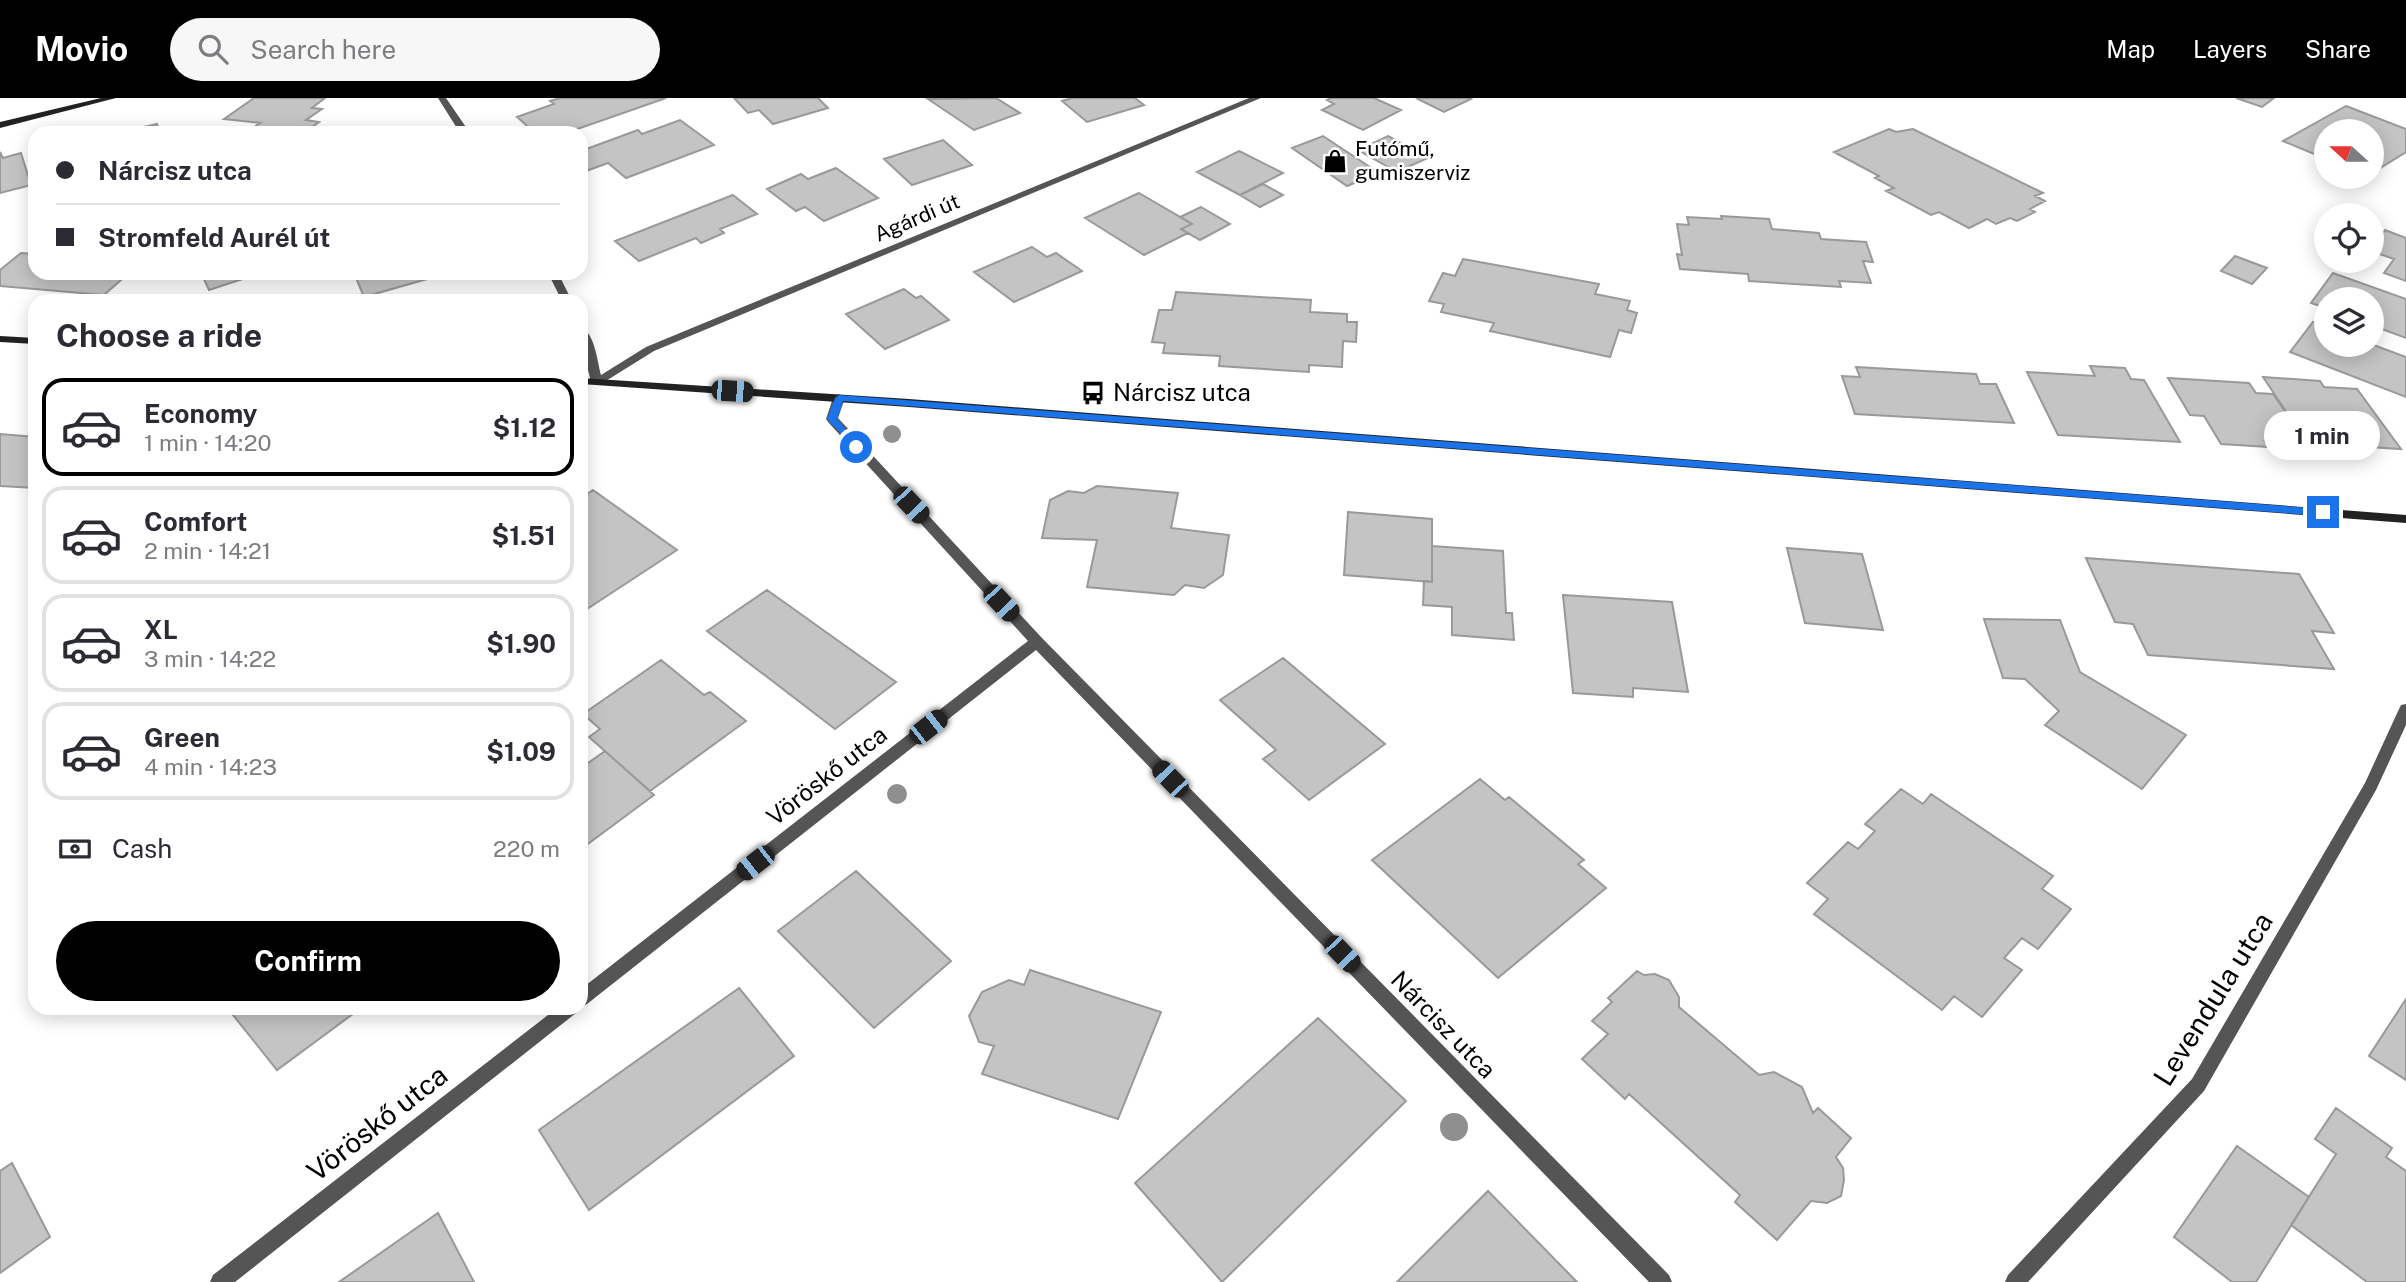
<!DOCTYPE html>
<html lang="en">
<head>
<meta charset="utf-8">
<style>
  body { margin:0; font-family:"Public Sans",sans-serif; background:#f7f7f7; color:#2b2b33; height:100vh; display:flex; flex-direction:column; font-size:26px; white-space:nowrap }
  * { box-sizing:border-box; margin:0 }
  p { font-size:23px; color:#7c7c81 }
  .icon { flex:none; width:38px; height:38px; fill:none; stroke:currentColor; stroke-width:2; stroke-linecap:round; stroke-linejoin:round }
  .map { position:relative; flex:1; overflow:hidden }
  .side { position:absolute; left:28px; top:196px; width:560px; height:721px; display:flex; flex-direction:column; background:#fff; border-radius:21px; box-shadow:0 4px 18px #0003 }
  .side>* { flex:none }
  .banner { position:absolute; left:28px; top:28px; width:560px; height:154px; border-radius:21px; box-shadow:0 4px 18px #0003; display:grid; align-content:center; height:154px; padding:0 28px; background:#fff }
  .needle { width:46px; rotate:291deg }
  .tools { position:absolute; left:2314px; top:21px; display:grid; gap:14px }
  .tools a { display:grid; place-items:center; width:70px; height:70px; border-radius:50%; background:#fff; box-shadow:0 4px 18px #0003; font-size:35px }
  .end { position:absolute; width:32px; height:32px; margin:-16px; border:9px solid #1a73e8; background:#fff; box-shadow:0 0 0 4px #fff }
  .from { border-radius:50% }
  .bubble { position:absolute; height:49px; border-radius:24px; background:#fff; box-shadow:0 4px 18px #0003; font-size:23px; font-weight:700; line-height:49px; text-align:center }
  .car { position:absolute; width:21px; height:42px; margin:-21px -10px; border-radius:9px; box-shadow:0 0 5px 2px #0007; background:linear-gradient(#222 24%,#8ab4d8 0 40%,#222 0 76%,#8ab4d8 0 86%,#222 0) }
  .banner b { display:flex; align-items:center; gap:24px; height:66px; font-size:26px }
  .banner b+b { border-top:2px solid #e1e1e2 }
  .banner i { width:18px; height:18px; background:#2b2b33 }
  ul { padding:0; list-style:none }
  li { display:flex; align-items:center; gap:21px; height:98px; margin:0 14px 10px; padding:0 14px; border:4px solid #e1e1e2; border-radius:21px }
  li div { flex:1 }
  li b { display:block; font-size:26px }
  li em { font-style:normal; font-weight:700 }
  li.active { border-color:#000 }
  li>.icon { width:63px; height:63px; stroke-width:1.5 }
  h2 { padding:0 28px; font-size:32px; line-height:84px }
  .pay { display:flex; align-items:center; gap:18px; height:77px; padding:0 28px; font-size:26px }
  .pay p { margin-inline-start:auto }
  .action { display:flex; gap:14px; margin-top:auto; padding:14px 28px }
  .action a { flex:1; height:80px; border-radius:42px; background:#000; color:#fff; font-size:28px; font-weight:700; line-height:80px; text-align:center }
  header { display:flex; align-items:center; gap:42px; box-sizing:border-box; height:98px; padding:0 35px; background:#000; color:#fff }
  header strong { font-size:33px }
  nav { display:flex; gap:38px; margin-inline-start:auto; font-size:24px }
  .search { width:490px; height:63px; background:#f7f7f7; display:flex; align-items:center; gap:18px; box-sizing:border-box; padding:0 24px; border-radius:38px; color:#7c7c81; font-size:26px }
  .map>svg:first-child { display:block }
</style>
</head>
<body>
<header>
<strong>Movio</strong>
<div class="search"><svg class="icon" aria-label="search" viewBox="0 0 24 24"><circle cx="10" cy="10" r="6"/><path d="M15 15l6 6"/></svg>Search here</div>
<nav><a>Map</a><a>Layers</a><a>Share</a></nav>
</header>
<div class="map">
<svg width="2406" height="1184" viewBox="0 0 2406 1184">
  <rect width="100%" height="100%" fill="#fff"/>
  <path fill="#c4c4c4" stroke="#999" stroke-width="2" d="M254 0H325L312 10 322 11 306 22 319 24 304 35H246L260 25 224 21Z
    M560 0H666L566 35H535L517 19 554 6 550 3Z
    M734 0H818L828 10 773 26 759 12 748 15Z
    M996 0 1020 15 974 32 928 1Z
    M1072 0H1135L1144 7 1087 24 1062 3Z
    M1331 0H1374L1401 12 1363 32 1322 12 1334 6 1327 2Z
    M1416 0H1468L1471 1 1444 14Z
    M2236 0H2274L2262 9Z
    M2346 8 2406 31V54L2374 74 2371 73V33H2326V61L2283 43Z
    M680 22 714 47 626 80 608 65 586 73 581 69V53L638 32 642 36Z
    M157 26 160 35H118Z
    M1889 31 1896 34 1913 31 2043 95 2035 98 2045 103 2030 111 2035 114 2017 123 2010 120 1996 126 1987 121 1969 130 1939 114 1931 117 1886 93 1894 90 1875 80 1879 78 1834 54Z
    M1323 38 1379 75 1347 88 1292 50Z
    M1388 38 1428 60 1397 74 1358 52Z
    M943 42 972 67 912 87 884 61Z
    M1239 53 1283 75 1240 97 1197 74Z
    M0 54 3 60 21 55 31 87 0 95Z
    M836 70 878 100 824 123 805 109 796 113 767 91 801 76 808 81Z
    M1263 86 1283 97 1260 109 1240 97Z
    M1139 95 1192 126 1181 131 1188 135 1144 157 1085 120Z
    M733 97 757 116 720 131 724 135 701 145 696 140 639 163 615 143Z
    M1201 109 1230 126 1200 142 1181 131 1192 126 1180 119Z
    M1721 118 1769 121 1772 131 1819 135 1821 141 1866 144 1873 164 1863 163 1871 185 1839 183 1841 189 1749 183 1748 176 1680 171 1677 156 1682 157 1677 126 1689 127 1687 119 1722 121Z
    M2385 132 2406 140V183L2384 175 2394 161 2371 153Z
    M1032 149 1047 159 1056 155 1082 173 1014 204 974 174Z
    M21 155 35 156V175H129L104 197 0 188V172Z
    M2235 158 2267 170 2252 186 2221 173Z
    M1463 161 1599 186 1595 196 1630 203 1627 212 1637 215 1631 235 1619 232 1610 259 1490 233 1494 225 1441 214 1444 206 1429 203 1443 175 1455 178Z
    M201 175H261L209 192Z
    M354 175H440L441 177 364 199Z
    M2333 175 2406 201V240L2371 227V201H2326V210L2311 205Z
    M904 191 916 200 921 198 949 222 885 251 846 216Z
    M1176 194 1311 202 1310 214 1347 216V224H1357L1356 244 1343 243 1342 269 1309 267V274L1219 268 1220 258 1163 255 1165 245 1152 244 1159 212H1172Z
    M2313 224 2326 228V247L2371 246 2406 259V299L2290 254Z
    M2090 268 2125 270 2131 281 2144 282 2180 344 2058 337 2027 274 2095 278Z
    M1856 269 1976 276 1980 286H1996L2014 325 1855 316 1842 278 1860 279Z
    M2263 279 2320 283 2324 289 2357 291 2401 351 2307 345Z
    M2168 280 2249 285 2256 295 2273 296 2307 345 2265 343 2270 349 2221 346 2204 318 2190 317Z
    M0 336 35 339V390L0 388Z
    M1097 388 1178 395 1171 430 1229 437 1223 477 1204 490 1185 487 1174 497 1087 489 1097 442 1042 440 1050 402 1068 393 1084 395Z
    M593 392 677 452 581 515V400Z
    M1348 414 1432 421V484L1344 477Z
    M1432 448 1503 453 1506 515H1512L1514 542 1452 537V509L1423 507 1424 483 1432 484Z
    M1787 450 1862 456 1883 532 1805 525Z
    M2086 460 2299 476 2334 535 2312 533 2334 571 2148 557 2133 526 2115 524Z
    M767 492 896 584 835 631 707 533Z
    M1563 497 1672 504 1688 594 1633 590V599L1573 595Z
    M1984 521 2060 522 2080 574 2186 637 2142 691 2045 627 2059 613 2025 581 2003 580Z
    M1283 560 1385 646 1309 702 1263 661 1276 652 1220 602Z
    M661 562 704 597 710 594 746 623 650 693 589 639 600 631 583 616Z
    M605 653 654 697 581 751V670Z
    M1480 681 1505 702 1509 699 1584 762 1578 766 1606 790 1498 880 1372 762Z
    M1901 691 1923 706 1931 696 2053 778 2042 791 2071 811 2038 851 2022 840 2004 860 2022 872 1982 919 1954 898 1942 912 1814 816 1828 801 1807 785 1848 744 1858 751 1875 733 1865 726Z
    M856 773 951 863 874 930 778 833Z
    M1030 872 1161 914 1118 1021 982 976 994 948 979 944 969 918 982 894 1009 882 1024 887Z
    M1637 873 1644 877 1655 876 1669 882 1679 899V909L1759 977 1774 974 1802 989 1813 1015 1818 1010 1851 1040 1836 1059 1843 1070 1844 1082 1841 1098 1827 1105 1811 1103 1777 1142 1735 1104 1740 1097 1629 996 1625 1001 1582 961 1608 936 1592 923 1612 904 1608 900Z
    M739 890 794 958 589 1112 539 1032Z
    M2406 901V982L2369 958Z
    M231 910H361L277 972 229 912Z
    M1318 920 1406 1003 1222 1184 1135 1085Z
    M2336 1010 2392 1050 2386 1059 2406 1073V1184H2367L2291 1127 2336 1056 2315 1041Z
    M2237 1048 2309 1099 2256 1184H2232L2174 1139Z
    M12 1065 50 1139 0 1175V1073Z
    M1488 1093 1577 1184H1397Z
    M438 1115 474 1184H339Z"/>
  <g fill="none" stroke-linecap="round" stroke-linejoin="round">
    <path fill="#555" fill-rule="evenodd" d="M438 0H446L470 35H460Z
      M1249 0H1261L654 253 601 286H593L591 284 581 244V229C595 236 597 262 601 277L646 249Z
      M548 175H558L572 203H562Z
      M839 296 845 300 838 320 1042 540 1669 1177 1672 1184H1649L1036 552 587 906 581 909V891L1028 543 828 324 826 321 833 300Z
      M2406 606V627L2376 692 2204 993 2028 1184H2005L2008 1177 2192 981 2365 685 2399 611 2401 607Z
      M557 910H578L576 915 235 1184H210L213 1177Z"/>
    <path fill="#222" fill-rule="evenodd" d="M101 0H116L0 30V24Z
      M0 238 35 240V246L0 244Z
      M581 280 909 301 2406 417V425L909 309 581 286Z"/>
  </g>
  <g fill="#8f8f8f">
    <circle cx="892" cy="336" r="9"/>
    <circle cx="897" cy="696" r="10"/>
    <circle cx="1454" cy="1029" r="14"/>
  </g>
  <path fill="#1a73e8" d="M839 297 2323 411 2328 414 2323 418 843 303 837 321 861 349 856 352 827 321 835 300Z"/>
  <defs>
    <g id="shop-bare" transform="scale(1.89)"><path d="M-5-2.5h2.3a2.7 3.5 0 0 1 5.4 0H5L5.5 6h-11ZM-1.5-2.5h3a1.5 2.3 0 0 0-3 0Z" fill="#000" stroke="#fff" stroke-width="2.5" paint-order="stroke"/></g>
    <g id="bus-bare" transform="scale(1.89)"><path d="M-5-6H5V4H4V6H2V4H-2V6H-4V4H-5ZM-3.5-4V0h7V-4ZM-3.5 1.2v1.5H-2V1.2ZM2 1.2v1.5H3.5V1.2Z" fill="#000" stroke="#fff" stroke-width="2.5" paint-order="stroke"/></g>
  </defs>
  <g fill-rule="evenodd">
    <use href="#shop-bare" x="1335" y="63"/>
    <use href="#bus-bare" x="1093" y="295"/>
  </g>
  <g text-anchor="middle" stroke-width="5" stroke-linejoin="round" paint-order="stroke">
    <g font-size="21" fill="#000" stroke="#fff" text-anchor="start">
      <text x="1355" y="58">Futómű,<tspan x="1355" dy="24">gumiszerviz</tspan></text>
    </g>
    <g font-size="21" fill="#000" stroke="#fff">
      <text transform="translate(917 120) rotate(-23)" y="7">Agárdi út</text>
    </g>
    <g font-size="24" fill="#000" stroke="#fff" text-anchor="start">
      <text x="1113" y="303">Nárcisz utca</text>
    </g>
    <g font-size="24" fill="#000" stroke="#fff">
      <text transform="translate(827 678) rotate(-38)" y="8">Vöröskő utca</text>
      <text transform="translate(1443 927) rotate(46)" y="8">Nárcisz utca</text>
    </g>
    <g font-size="28" fill="#000" stroke="#fff">
      <text transform="translate(2213 901) rotate(-58)" y="10">Levendula utca</text>
      <text transform="translate(377 1025) rotate(-38)" y="10">Vöröskő utca</text>
    </g>
  </g>
</svg>
<div class="tools">
<a><svg class="needle" viewBox="-14 -14 28 28"><path d="M0-13l5 13h-10z" fill="#e53935"/><path d="M0 13l5-13h-10z" fill="#7c7c81"/></svg></a>
<a><svg class="icon" aria-label="locate" viewBox="0 0 24 24"><circle cx="12" cy="12" r="6"/><path d="M12 2v4M12 18v4M2 12h4M18 12h4"/></svg></a>
<a><svg class="icon" aria-label="layers" viewBox="0 0 24 24"><path d="M12 4l9 5-9 5-9-5zM3 14l9 5 9-5"/></svg></a>
</div>
<i class="end from" style="left:856px;top:349px"></i>
<i class="end" style="left:2323px;top:414px"></i>
<div class="bubble" style="left:2264px;top:313px;width:116px">1 min</div>
<i class="car" style="left:732px;top:293px;rotate:94deg"></i>
<i class="car" style="left:911px;top:407px;rotate:137deg"></i>
<i class="car" style="left:1001px;top:505px;rotate:137deg"></i>
<i class="car" style="left:928px;top:629px;rotate:52deg"></i>
<i class="car" style="left:1170px;top:681px;rotate:316deg"></i>
<i class="car" style="left:755px;top:765px;rotate:232deg"></i>
<i class="car" style="left:1342px;top:856px;rotate:136deg"></i>
<div class="banner">
<b><i class="from"></i>Nárcisz utca</b>
<b><i></i>Stromfeld Aurél út</b>
</div>
<section class="side">
<h2>Choose a ride</h2>
<ul>
<li class="active"><svg class="icon" aria-label="car" viewBox="0 0 24 24"><path d="M5 17H2v-5l4-1 3-4h7l3 4 3 1v5h-3M9 17h6M6 11h13"/><circle cx="7" cy="17" r="2"/><circle cx="17" cy="17" r="2"/></svg><div><b>Economy</b><p>1 min · 14:20</p></div><em>$1.12</em></li>
<li><svg class="icon" aria-label="car" viewBox="0 0 24 24"><path d="M5 17H2v-5l4-1 3-4h7l3 4 3 1v5h-3M9 17h6M6 11h13"/><circle cx="7" cy="17" r="2"/><circle cx="17" cy="17" r="2"/></svg><div><b>Comfort</b><p>2 min · 14:21</p></div><em>$1.51</em></li>
<li><svg class="icon" aria-label="car" viewBox="0 0 24 24"><path d="M5 17H2v-5l4-1 3-4h7l3 4 3 1v5h-3M9 17h6M6 11h13"/><circle cx="7" cy="17" r="2"/><circle cx="17" cy="17" r="2"/></svg><div><b>XL</b><p>3 min · 14:22</p></div><em>$1.90</em></li>
<li><svg class="icon" aria-label="car" viewBox="0 0 24 24"><path d="M5 17H2v-5l4-1 3-4h7l3 4 3 1v5h-3M9 17h6M6 11h13"/><circle cx="7" cy="17" r="2"/><circle cx="17" cy="17" r="2"/></svg><div><b>Green</b><p>4 min · 14:23</p></div><em>$1.09</em></li>
</ul>
<div class="pay"><svg class="icon" aria-label="cash" viewBox="0 0 24 24"><path d="M3 7h18v10H3z"/><circle cx="12" cy="12" r="2"/></svg>Cash<p>220 m</p></div>
<div class="action"><a>Confirm</a></div>
</section>
</div>
</body>
</html>
